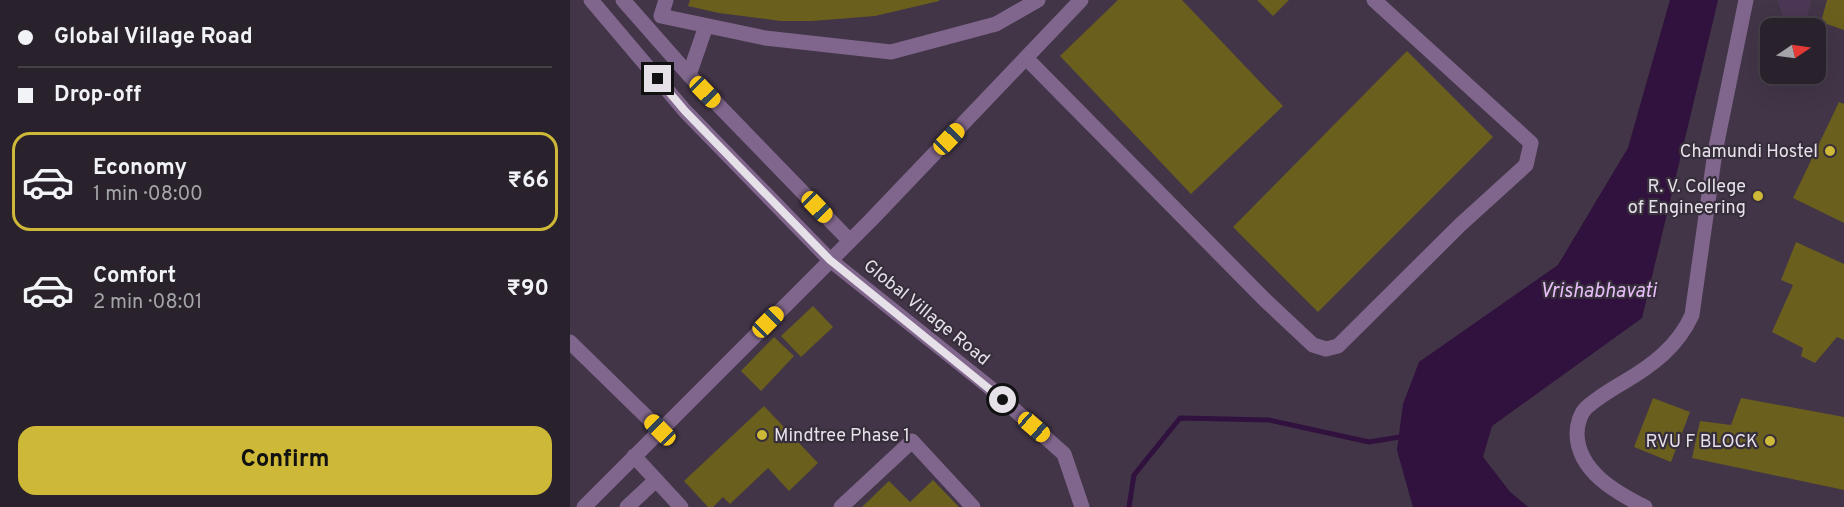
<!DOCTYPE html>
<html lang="en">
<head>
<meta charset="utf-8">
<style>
  body { margin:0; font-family:Overpass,sans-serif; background:#352f38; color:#f1f3f6; height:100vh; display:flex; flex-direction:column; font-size:22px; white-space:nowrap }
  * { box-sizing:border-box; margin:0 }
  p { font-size:20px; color:#a5a4a9 }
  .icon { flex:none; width:33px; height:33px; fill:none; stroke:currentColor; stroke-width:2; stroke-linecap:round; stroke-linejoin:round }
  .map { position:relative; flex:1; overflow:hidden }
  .sheet { display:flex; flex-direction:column; background:#29222c; width:570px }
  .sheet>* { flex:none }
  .guide { display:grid; align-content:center; height:132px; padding:0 18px; background:#29222c }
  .needle { width:39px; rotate:77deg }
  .controls { position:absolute; left:1190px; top:18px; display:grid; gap:12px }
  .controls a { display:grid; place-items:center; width:66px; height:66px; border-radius:12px; background:#29222c; box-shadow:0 6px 24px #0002,0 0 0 2px #453f48; font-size:30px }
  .end { position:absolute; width:27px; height:27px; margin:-14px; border:8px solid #e6e0e9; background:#111; box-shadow:0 0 0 3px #111 }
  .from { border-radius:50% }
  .car { position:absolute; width:18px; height:36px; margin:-18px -9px; border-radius:8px; box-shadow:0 0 4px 2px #0007; background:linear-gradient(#f5c518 24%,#345 0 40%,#f5c518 0 76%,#345 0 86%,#f5c518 0) }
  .guide b { display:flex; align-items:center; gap:21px; height:57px; font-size:22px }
  .guide b+b { border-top:2px solid #453f48 }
  .guide i { width:15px; height:15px; background:#f1f3f6 }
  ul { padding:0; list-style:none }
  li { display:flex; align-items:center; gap:18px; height:99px; margin:0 12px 9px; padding:0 6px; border:3px solid transparent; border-radius:18px }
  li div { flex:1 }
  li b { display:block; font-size:22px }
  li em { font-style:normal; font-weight:700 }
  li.active { border-color:#ceb837 }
  li>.icon { width:54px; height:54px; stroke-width:1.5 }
  .primary-button { display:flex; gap:12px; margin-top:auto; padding:12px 18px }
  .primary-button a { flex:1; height:69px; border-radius:18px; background:#ceb837; color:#111; font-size:24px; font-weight:700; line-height:69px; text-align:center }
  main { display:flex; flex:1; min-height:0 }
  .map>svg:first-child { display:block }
</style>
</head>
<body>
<main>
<section class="sheet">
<div class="guide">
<b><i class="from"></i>Global Village Road</b>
<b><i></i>Drop-off</b>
</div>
<ul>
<li class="active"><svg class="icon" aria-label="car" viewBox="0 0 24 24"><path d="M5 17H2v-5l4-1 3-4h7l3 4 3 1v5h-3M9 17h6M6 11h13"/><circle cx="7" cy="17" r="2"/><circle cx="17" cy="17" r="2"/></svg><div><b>Economy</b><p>1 min · 08:00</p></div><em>₹66</em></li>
<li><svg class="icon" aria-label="car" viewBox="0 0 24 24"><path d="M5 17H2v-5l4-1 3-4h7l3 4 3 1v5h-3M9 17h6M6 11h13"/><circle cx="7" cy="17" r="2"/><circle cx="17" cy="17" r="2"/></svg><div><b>Comfort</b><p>2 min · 08:01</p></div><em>₹90</em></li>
</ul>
<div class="primary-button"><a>Confirm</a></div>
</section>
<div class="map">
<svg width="1274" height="507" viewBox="0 0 1274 507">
  <rect width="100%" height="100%" fill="#372e3b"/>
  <path fill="#423548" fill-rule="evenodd" d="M0 0H1100L1058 148 988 265 849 363 827 450 843 507H0Z
    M1148 0H1274V507H958L940 492 913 457 921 426 1072 318ZM1200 28H1245V74H1200Z"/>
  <path fill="#4d3756" d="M1207 0H1241L1235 28H1229L1215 22Z"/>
  <path fill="#31113d" d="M1100 0H1148L1072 318 922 426 913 457 940 492 958 507H843L827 450 833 404 849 362 988 265 1058 148Z"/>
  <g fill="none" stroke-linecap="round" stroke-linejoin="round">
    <path stroke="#31113d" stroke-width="5" d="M559 507 564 475 610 418 699 420 799 442 836 436"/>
  </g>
  <path fill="#6a5f1d" d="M120 0H369V1L305 16 242 21H211L149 13 118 6Z
    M548 0H612L713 106 621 194 490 56Z
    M687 0H719L703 16Z
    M1257 0H1274V30L1251 22Z
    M837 51 923 137 748 312 663 227Z
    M1269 102 1274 104V223L1223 198Z
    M1226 242 1274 264V340L1267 337 1245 363 1231 356 1233 348 1202 332 1223 285 1211 280Z
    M243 306 263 327 231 357 211 336Z
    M204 337 224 356 191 391 171 371Z
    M1083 398 1120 412 1101 462 1064 447Z
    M1171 398 1274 417V490L1122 458 1130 421 1161 425Z
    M194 406 248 463 219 491 198 468 160 504 153 497 143 507H138L114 481Z
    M363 480 389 507H292L319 481 340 502Z"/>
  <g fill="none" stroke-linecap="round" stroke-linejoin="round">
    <path stroke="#80668c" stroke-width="15" d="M21 0 115 111 260 260 418 386 494 454 512 507
      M53 0 119 75 279 240
      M96 0 91 16 195 38 321 52 426 24 468 0
      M457 59 695 300 743 345 756 349 768 346 890 225 956 165 961 143 804 0
      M119 75 136 26
      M0 342 90 430
      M64 456 111 507
      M14 507 301 220 511 0
      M57 507 86 480
      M271 507 342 441 403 507
      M1075 507C1045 492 1008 471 1007 434 1007 425 1010 414 1016 408 1027 398 1042 389 1054 382 1083 365 1108 346 1122 315L1145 152 1176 0"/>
  </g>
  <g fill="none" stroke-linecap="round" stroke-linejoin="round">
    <path stroke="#e6e0e9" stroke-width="8" d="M88 79 115 111 260 260 433 400"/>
  </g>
  <g fill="#ceb837" stroke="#372e3b" stroke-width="2">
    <circle cx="1260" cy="151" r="6"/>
    <circle cx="1188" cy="196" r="6"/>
    <circle cx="192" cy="435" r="6"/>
    <circle cx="1200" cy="441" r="6"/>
  </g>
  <g text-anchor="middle" stroke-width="4.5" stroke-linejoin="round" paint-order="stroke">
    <g font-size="18" fill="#e6e0e9" stroke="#372e3b" text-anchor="end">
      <text x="1248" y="157">Chamundi Hostel</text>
      <text x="1176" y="192">R. V. College<tspan x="1176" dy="21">of Engineering</tspan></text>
      <text x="204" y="441" text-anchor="start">Mindtree Phase 1</text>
      <text x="1188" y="447">RVU F BLOCK</text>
    </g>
    <g font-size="18" fill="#e6e0e9" stroke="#372e3b">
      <text transform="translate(357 312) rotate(39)" y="6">Global Village Road</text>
    </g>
    <g font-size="20" font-style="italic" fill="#e8befa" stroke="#372e3b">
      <text x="1028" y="297">Vrishabhavati</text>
    </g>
  </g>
</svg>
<div class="controls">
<a><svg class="needle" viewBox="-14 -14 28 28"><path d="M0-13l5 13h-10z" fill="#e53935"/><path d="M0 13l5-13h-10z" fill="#a5a4a9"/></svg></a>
</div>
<i class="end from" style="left:433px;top:400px"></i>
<i class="end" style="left:88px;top:79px"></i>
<i class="car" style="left:135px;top:92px;rotate:136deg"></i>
<i class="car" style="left:379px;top:139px;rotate:44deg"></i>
<i class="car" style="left:247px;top:207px;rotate:136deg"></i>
<i class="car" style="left:198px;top:322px;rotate:45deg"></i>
<i class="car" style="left:464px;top:427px;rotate:131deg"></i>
<i class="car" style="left:90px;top:430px;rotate:315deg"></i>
</div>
</main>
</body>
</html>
